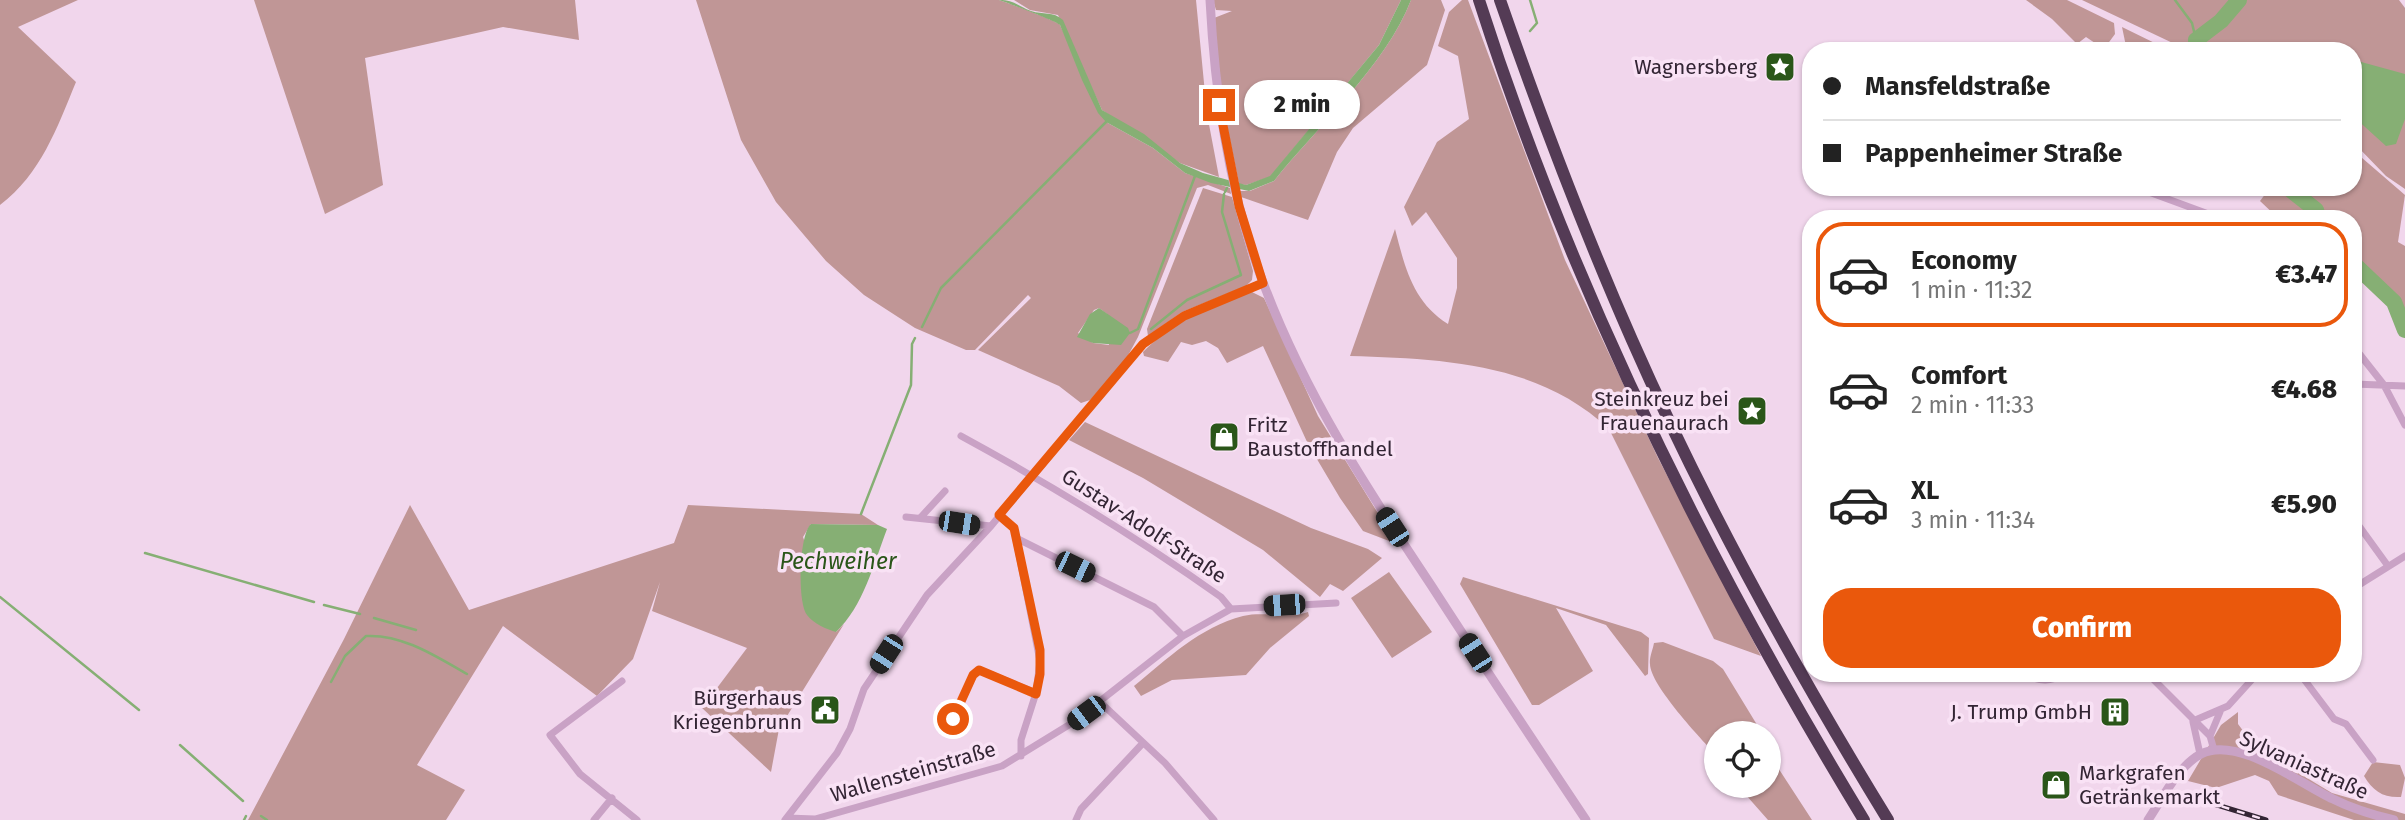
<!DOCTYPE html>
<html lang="en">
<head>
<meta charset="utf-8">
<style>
  body { margin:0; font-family:"Fira Sans",sans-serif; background:#f2f2f2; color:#222; height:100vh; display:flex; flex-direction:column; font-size:26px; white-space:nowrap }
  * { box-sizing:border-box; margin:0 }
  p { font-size:23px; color:#767676 }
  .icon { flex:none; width:38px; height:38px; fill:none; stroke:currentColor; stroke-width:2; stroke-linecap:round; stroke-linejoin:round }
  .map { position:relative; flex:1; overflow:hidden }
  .details { position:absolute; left:1802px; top:210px; width:560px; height:472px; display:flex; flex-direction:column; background:#fff; border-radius:28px; box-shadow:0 2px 5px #0004 }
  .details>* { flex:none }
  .banner { position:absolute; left:1802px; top:42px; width:560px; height:154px; border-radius:28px; box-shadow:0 2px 5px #0004; display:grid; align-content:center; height:154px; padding:0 21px; background:#fff }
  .controls { position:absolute; left:1704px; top:721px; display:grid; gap:14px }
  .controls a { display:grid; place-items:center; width:77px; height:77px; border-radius:50%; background:#fff; box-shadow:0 2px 5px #0004; font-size:35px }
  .end { position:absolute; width:32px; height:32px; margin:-16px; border:9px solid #ea580c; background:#fff; box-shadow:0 0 0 4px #fff }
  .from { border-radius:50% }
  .bubble { position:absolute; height:49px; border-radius:24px; background:#fff; box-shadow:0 2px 5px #0004; font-size:23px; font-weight:800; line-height:49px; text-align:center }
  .car { position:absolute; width:21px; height:42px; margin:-21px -10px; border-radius:9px; box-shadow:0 0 5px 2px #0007; background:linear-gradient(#222 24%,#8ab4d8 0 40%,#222 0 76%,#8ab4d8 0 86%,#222 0) }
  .banner b { display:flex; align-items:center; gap:24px; height:66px; font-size:26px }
  .banner b+b { border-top:2px solid #e0e0e0 }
  .banner i { width:18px; height:18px; background:#222 }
  ul { padding:12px 0 0; list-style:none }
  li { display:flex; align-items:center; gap:21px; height:105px; margin:0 14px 10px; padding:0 7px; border:4px solid transparent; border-radius:28px }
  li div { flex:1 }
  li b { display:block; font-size:26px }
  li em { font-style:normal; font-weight:800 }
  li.current { border-color:#ea580c }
  li>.icon { width:63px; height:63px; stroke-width:1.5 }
  .button { display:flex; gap:14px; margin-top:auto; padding:14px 21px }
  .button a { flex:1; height:80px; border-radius:28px; background:#ea580c; color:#fff; font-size:28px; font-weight:800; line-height:80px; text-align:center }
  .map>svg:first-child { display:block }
</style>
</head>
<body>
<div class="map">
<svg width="2405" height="820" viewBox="0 0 2405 820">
  <rect width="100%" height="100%" fill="#f1d6ec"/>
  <path fill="#c09696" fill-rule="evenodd" d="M0 0H78L18 27 76 82C57 128 41 174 0 205Z
    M254 0H575L579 40 503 27 365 58 383 185 325 214Z
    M696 0H999C1008 3 1057 21 1060 25L1106 122 1153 148 1185 173 1230 188 1231 194 1208 185 1197 188 1138 337 1125 361 1090 400 1081 403 1059 386 978 350 1031 298 1028 295 975 350H966L915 328 864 295 826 261 776 202 741 140ZM1099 308 1107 314 1109 345 1093 343 1078 333 1094 310Z
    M1014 0H1196L1207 114 1219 177 1180 163 1102 110 1058 15 1030 10Z
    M1213 0H1401L1379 45 1270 177 1246 185 1239 184 1223 106 1214 18 1232 11 1216 10Z
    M1411 0H1441L1445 10 1427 65 1353 128 1337 152 1308 220 1241 197 1240 191H1250L1274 181C1318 126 1386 65 1411 0Z
    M1462 0H1468L1565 260 1658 458 1761 656 1714 639 1609 429C1538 362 1441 359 1350 356L1395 229C1405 268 1413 302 1448 324L1457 288V258L1426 212 1412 226 1404 207 1437 142 1469 119 1458 56 1438 46 1449 12Z
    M2026 0H2067L2114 23 2115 34 2104 49 2086 37 2077 44 2052 19Z
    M2082 0H2399L2405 8V189L2386 176 2354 143V51H2247L2216 45 2179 46Z
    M2122 27 2171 51H2127Z
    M2354 151 2405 195 2398 242 2405 246V338L2398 330 2389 303 2354 272V219H2279L2260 201 2266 193 2252 187H2354Z
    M1203 188 1232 197 1253 271 1252 280 1246 286 1182 312 1148 336 1147 329Z
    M1252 292 1264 298 1318 416 1397 544 1363 531 1340 498 1308 444 1263 346 1227 363 1218 348 1206 341 1192 345 1181 342 1168 362 1144 356 1143 352C1173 322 1212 304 1252 292Z
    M1085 422 1311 528 1368 549 1382 558 1343 591 1330 584 1320 597 1263 550 1143 478 1069 440Z
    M410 505 469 610 674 543 688 505 861 514 878 525 811 524 803 537 836 632 844 624 779 729 771 772 702 708 747 648 652 611 660 582 633 659 597 696 503 626 417 765 465 790 446 820H248L344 639Z
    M1389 572 1432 632 1392 658 1351 598Z
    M1463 577 1641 632 1649 638 1648 674 1645 676 1606 625 1556 608 1593 671 1539 705H1532L1460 584Z
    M1308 612 1309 616 1270 648 1246 675 1172 680 1141 696 1134 686C1167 659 1200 627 1243 616 1264 611 1288 619 1308 612Z
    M1663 642 1713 661 1723 669 1762 733H1717V756C1702 740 1650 685 1650 664 1649 658 1653 649 1654 643Z
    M2238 712V724L2247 736 2307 778 2332 793 2405 814V820H2354L2278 795 2269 781 2255 775 2216 788 2188 781 2221 725Z
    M1769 754 1812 820H1768L1738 786H1769Z
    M2373 762 2400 765 2405 778 2401 797C2383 798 2373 791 2364 776Z"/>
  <path fill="#86af74" d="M999 0C1014 0 1018 6 1031 11 1043 15 1053 11 1063 20L1102 110 1144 134 1180 163 1203 173 1246 185 1270 176 1379 45 1401 0H1411C1386 65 1318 126 1274 181L1249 191 1211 183 1185 173 1153 148 1106 122 1098 113 1082 80 1060 25C1056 21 1008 3 999 0Z
    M2354 60 2405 74V119L2396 144 2386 146 2354 117Z
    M1099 308 1128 328 1130 333 1121 345 1093 343 1077 337 1090 314Z
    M811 524 878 525 887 529C874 563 863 607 836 632 826 629 814 624 807 615 797 603 799 534 811 524Z"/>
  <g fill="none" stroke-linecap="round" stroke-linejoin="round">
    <path stroke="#86af74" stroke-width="2.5" d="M1530 0 1537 23 1530 31
      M2175 0 2192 23 2196 40
      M1225 192 1227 188
      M922 327 941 288 1108 120
      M1151 329 1187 300 1241 275 1222 212 1224 194
      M1130 333 1138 329 1195 176
      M861 514 911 385 912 344 915 338
      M145 553 314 602
      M0 597 139 710
      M324 605 360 614
      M374 618 416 630
      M331 682 345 656 366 636C403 634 437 657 467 674
      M180 745 243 801
      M261 816 267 820
      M244 820 246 816"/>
    <path stroke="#86af74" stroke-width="16" d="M2199 51 2196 40 2221 21 2239 0
      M2287 187 2316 210 2319 219
      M2354 264 2394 302 2405 330"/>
    <path stroke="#c9a2c5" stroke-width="7" d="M2146 191 2222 219
      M2354 347 2384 385 2405 425
      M2354 384 2405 386
      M961 436C1051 485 1138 538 1221 597L1231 609
      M999 515 1014 529 1040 661 1036 693 1021 740V756
      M906 517 991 526
      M921 517 945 491
      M2354 519 2388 566
      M1016 538 1154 607 1183 636
      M2354 588 2405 556
      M2020 674C2035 678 2048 685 2062 674
      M2148 674 2210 736 2214 750
      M2300 674 2334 719 2346 724 2373 760
      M622 681 550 735 580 774 637 820
      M1100 702 1165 763 1214 820
      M953 719 973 675 980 670 1036 693
      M2193 721 2228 706 2257 674
      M2193 722 2200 754
      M2210 736 2220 712
      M787 818 815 819 1002 766 1072 723 1183 636 1231 609 1336 603
      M594 820 612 798
      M785 820 837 753 850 729 864 689 927 595 991 526 1143 344 1184 316 1263 283
      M1076 820 1081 809 1143 743"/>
    <path stroke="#c9a2c5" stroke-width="9" d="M1210 0C1215 97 1229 194 1264 285 1305 394 1367 489 1431 585 1482 664 1534 742 1586 820
      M2148 820C2162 799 2178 766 2201 754 2238 735 2300 784 2333 799 2353 809 2373 815 2394 820"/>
    <path stroke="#543b55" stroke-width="12" d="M1479 0C1571 288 1707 562 1864 820
      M1500 0C1540 115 1583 229 1632 340 1705 506 1793 665 1888 820"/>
    <g stroke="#332534" stroke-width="5">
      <path id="rail" d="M2191 797 2266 820"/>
    </g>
    <use href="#rail" stroke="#f9e2f5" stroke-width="2.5" stroke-dasharray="8" stroke-linecap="butt"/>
  </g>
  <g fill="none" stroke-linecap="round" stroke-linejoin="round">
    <path stroke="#ea580c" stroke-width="9" d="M953 719 973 675 979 670 1036 694 1040 674V650L1014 528 999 515 1143 344 1184 316 1263 283 1239 206 1219 105"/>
  </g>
  <defs>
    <g id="sight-square" transform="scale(1.575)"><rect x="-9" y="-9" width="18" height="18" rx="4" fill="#2a5619" stroke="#f9e2f5"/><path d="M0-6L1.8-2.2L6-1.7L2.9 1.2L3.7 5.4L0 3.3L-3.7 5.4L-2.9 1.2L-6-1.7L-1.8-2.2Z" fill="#fff"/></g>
    <g id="shop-square" transform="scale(1.575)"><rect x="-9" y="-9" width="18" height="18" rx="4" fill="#2a5619" stroke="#f9e2f5"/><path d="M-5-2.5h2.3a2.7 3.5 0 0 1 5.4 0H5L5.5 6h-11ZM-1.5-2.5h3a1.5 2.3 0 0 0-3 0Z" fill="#fff"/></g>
    <g id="civic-square" transform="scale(1.575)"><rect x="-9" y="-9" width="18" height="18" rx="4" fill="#2a5619" stroke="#f9e2f5"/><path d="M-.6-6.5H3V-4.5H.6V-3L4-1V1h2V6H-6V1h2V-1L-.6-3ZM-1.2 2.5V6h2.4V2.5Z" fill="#fff"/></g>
    <g id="building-square" transform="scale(1.575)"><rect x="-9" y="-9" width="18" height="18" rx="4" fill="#2a5619" stroke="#f9e2f5"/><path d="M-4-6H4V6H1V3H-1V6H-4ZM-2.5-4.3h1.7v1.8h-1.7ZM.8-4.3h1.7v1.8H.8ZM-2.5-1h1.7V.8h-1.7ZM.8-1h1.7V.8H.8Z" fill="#fff"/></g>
  </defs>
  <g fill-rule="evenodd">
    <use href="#sight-square" x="1780" y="67"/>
    <use href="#sight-square" x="1752" y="411"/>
    <use href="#shop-square" x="1224" y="437"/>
    <use href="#civic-square" x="825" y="710"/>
    <use href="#building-square" x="2115" y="712"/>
    <use href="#shop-square" x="2056" y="785"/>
  </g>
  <g text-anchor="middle" stroke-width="7" stroke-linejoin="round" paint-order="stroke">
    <g font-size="21" fill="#332534" stroke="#f9e2f5" text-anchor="end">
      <text x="1757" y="74">Wagnersberg</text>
      <text x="1729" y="406">Steinkreuz bei<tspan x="1729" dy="24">Frauenaurach</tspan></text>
      <text x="1247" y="432" text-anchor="start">Fritz<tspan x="1247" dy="24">Baustoffhandel</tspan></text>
      <text x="802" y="705">Bürgerhaus<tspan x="802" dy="24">Kriegenbrunn</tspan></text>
      <text x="2092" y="719">J. Trump GmbH</text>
      <text x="2079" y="780" text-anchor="start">Markgrafen<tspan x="2079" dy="24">Getränkemarkt</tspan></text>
    </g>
    <g font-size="21" fill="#332534" stroke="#f9e2f5">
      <text transform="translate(1144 526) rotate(33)" y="7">Gustav-Adolf-Straße</text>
      <text transform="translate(2304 765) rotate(24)" y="7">Sylvaniastraße</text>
      <text transform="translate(913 772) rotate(-16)" y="7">Wallensteinstraße</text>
    </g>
    <g font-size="23" font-style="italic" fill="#2a5619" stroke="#f9e2f5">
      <text x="838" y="569">Pechweiher</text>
    </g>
  </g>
</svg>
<div class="controls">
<a><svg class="icon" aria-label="locate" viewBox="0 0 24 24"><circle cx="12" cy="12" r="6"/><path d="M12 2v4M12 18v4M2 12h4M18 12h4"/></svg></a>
</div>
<i class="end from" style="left:953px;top:719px"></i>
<i class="end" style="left:1219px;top:105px"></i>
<div class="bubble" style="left:1244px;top:80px;width:116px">2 min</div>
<i class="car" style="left:959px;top:523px;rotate:99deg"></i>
<i class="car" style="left:1392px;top:527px;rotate:327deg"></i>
<i class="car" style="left:1075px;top:567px;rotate:116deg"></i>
<i class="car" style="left:1284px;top:605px;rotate:266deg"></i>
<i class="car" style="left:1475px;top:653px;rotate:327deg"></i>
<i class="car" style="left:886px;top:654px;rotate:213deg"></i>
<i class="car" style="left:1086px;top:713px;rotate:233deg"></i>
<div class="banner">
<b><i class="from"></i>Mansfeldstraße</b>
<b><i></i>Pappenheimer Straße</b>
</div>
<section class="details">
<ul>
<li class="current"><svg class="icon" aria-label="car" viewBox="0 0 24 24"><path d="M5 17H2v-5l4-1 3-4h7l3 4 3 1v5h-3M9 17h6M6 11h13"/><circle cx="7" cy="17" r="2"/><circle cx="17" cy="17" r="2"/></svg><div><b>Economy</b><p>1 min · 11:32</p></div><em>€3.47</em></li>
<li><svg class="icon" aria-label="car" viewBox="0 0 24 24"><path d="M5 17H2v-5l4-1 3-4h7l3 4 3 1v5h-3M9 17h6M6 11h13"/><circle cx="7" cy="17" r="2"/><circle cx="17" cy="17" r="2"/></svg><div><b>Comfort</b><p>2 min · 11:33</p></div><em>€4.68</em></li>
<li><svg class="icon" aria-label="car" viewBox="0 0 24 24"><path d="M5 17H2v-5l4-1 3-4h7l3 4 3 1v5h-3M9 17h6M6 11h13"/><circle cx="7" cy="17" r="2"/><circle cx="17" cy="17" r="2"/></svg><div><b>XL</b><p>3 min · 11:34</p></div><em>€5.90</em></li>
</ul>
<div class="button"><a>Confirm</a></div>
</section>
</div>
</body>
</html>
